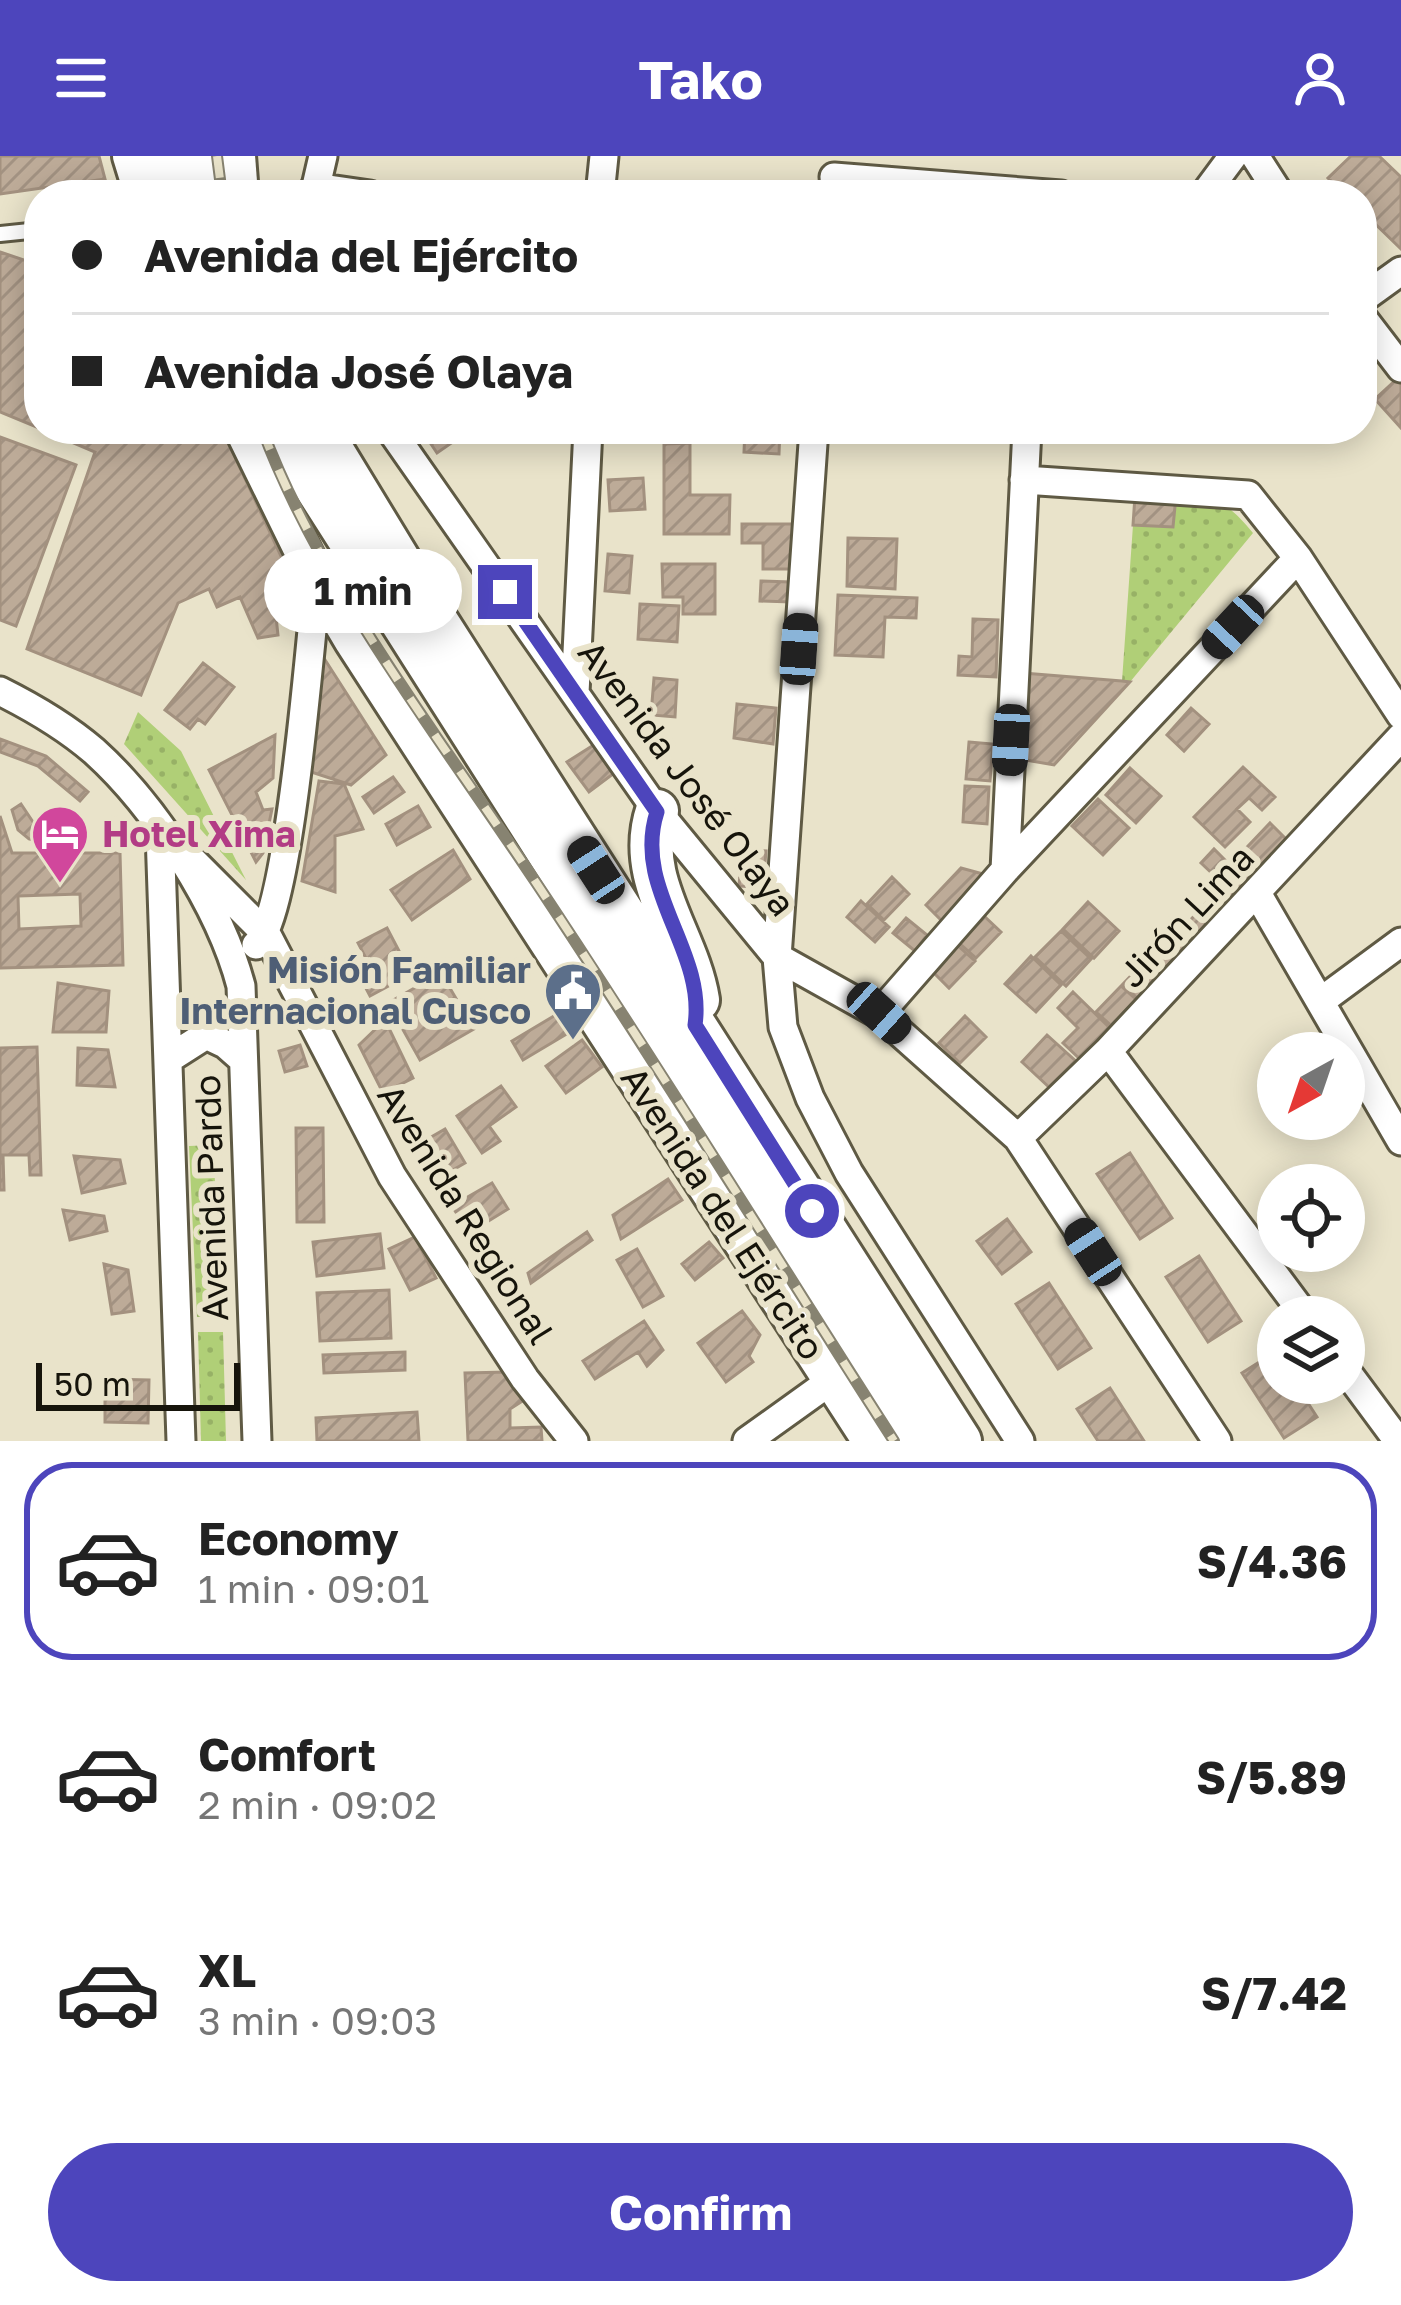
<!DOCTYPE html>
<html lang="en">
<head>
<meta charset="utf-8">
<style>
  body { margin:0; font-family:"Golos Text",sans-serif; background:#f6f6f6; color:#222; height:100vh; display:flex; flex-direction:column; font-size:45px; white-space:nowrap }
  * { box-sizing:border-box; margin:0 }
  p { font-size:39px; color:#767676 }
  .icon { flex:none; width:66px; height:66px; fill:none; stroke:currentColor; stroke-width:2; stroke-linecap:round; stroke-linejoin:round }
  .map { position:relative; height:1285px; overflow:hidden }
  .drawer { display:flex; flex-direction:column; background:#fff; flex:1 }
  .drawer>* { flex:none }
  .top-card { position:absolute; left:24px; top:24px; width:1353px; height:264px; border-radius:48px; box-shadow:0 6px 30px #0003; display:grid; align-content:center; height:264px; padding:0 48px; background:#fff }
  .needle { width:78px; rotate:220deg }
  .buttons { position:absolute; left:1257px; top:876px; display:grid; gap:24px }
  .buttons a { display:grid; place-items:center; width:108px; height:108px; border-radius:50%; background:#fff; box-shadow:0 6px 30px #0003; font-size:60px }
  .scale { position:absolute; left:36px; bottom:30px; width:204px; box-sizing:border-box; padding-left:12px; border:6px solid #16140b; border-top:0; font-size:33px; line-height:42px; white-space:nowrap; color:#16140b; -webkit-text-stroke:9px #e9e3ca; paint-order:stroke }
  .end { position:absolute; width:54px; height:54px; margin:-27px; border:15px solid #4d45bc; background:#fff; box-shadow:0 0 0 6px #fff }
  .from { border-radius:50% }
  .bubble { position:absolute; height:84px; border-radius:42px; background:#fff; box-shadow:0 6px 30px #0003; font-size:39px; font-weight:700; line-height:84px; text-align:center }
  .car { position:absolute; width:36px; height:72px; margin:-36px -18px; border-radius:15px; box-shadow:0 0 9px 3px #0007; background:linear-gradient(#222 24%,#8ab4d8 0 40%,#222 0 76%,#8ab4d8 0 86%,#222 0) }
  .top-card b { display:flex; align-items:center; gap:42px; height:114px; font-size:45px }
  .top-card b+b { border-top:3px solid #e0e0e0 }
  .top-card i { width:30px; height:30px; background:#222 }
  ul { padding:21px 0 0; list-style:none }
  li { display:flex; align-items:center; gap:36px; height:198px; margin:0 24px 18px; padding:0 24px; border:6px solid transparent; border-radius:48px }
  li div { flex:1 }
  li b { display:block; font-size:45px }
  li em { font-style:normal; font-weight:700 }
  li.active { border-color:#4d45bc }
  li>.icon { width:108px; height:108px; stroke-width:1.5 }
  .button { display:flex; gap:24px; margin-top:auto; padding:24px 48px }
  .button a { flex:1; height:138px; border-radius:72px; background:#4d45bc; color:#fff; font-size:48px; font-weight:700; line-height:138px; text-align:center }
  header { display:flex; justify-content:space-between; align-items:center; height:156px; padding:0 48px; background:#4d45bc; color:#fff; font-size:54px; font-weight:700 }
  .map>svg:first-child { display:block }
</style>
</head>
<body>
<header><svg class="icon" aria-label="menu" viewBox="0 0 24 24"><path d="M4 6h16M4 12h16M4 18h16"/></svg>Tako<svg class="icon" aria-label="person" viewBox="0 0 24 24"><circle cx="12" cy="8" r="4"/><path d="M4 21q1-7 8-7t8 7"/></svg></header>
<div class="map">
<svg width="1401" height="1285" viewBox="0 0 1401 1285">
  <defs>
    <pattern id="grass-dots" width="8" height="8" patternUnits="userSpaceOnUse" patternTransform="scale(3)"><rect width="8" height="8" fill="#b0cf77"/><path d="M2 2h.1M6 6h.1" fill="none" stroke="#97b166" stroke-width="1.8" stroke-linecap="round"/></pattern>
    <pattern id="building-hatch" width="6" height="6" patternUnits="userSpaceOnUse" patternTransform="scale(3)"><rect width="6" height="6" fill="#bdab98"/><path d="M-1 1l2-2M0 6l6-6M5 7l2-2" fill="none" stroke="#a29282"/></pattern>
  </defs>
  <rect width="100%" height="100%" fill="#e9e3ca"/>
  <path fill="url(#grass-dots)" d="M1176 340C1217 343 1226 344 1253 377L1130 526 1122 525 1133 369 1172 371Z
    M138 556 181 595 246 724 124 588Z
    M213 989 222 1160 197 1161 189 990Z
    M223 1176 226 1285H201L198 1176Z"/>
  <path fill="url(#building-hatch)" stroke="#a3917f" stroke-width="3" fill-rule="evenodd" d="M0 0H99L105 23 0 38Z
    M1351 0H1379L1401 21V93L1362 55V39H1345L1328 22Z
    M0 96 39 109V272L0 256Z
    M1399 221 1401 223V272L1375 243Z
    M41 273H222L300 441 275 452 278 479 258 482 240 441 217 451 209 433 178 447 141 539 27 493 95 296Z
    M421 273H469L470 274 437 297Z
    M745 273H780L779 298 744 296Z
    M0 281 76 309 16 470 0 464Z
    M690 287V339H730L729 378H664V288Z
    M643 322 645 353 610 355 608 324Z
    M1135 340H1176L1173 371 1133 369Z
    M742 368H793L794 413H763V387H742Z
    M848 382 897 383 895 433 847 430Z
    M608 398 632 400 629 437 605 435Z
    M662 408H715V458H683V441H663Z
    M761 425 790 426V446L760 445Z
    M838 439 917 442 916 462 885 461 883 501 835 499Z
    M640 448 679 450 677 486 638 483Z
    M973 463 998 464 996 521 958 519 959 500 972 501Z
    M320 496 386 599 351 629 305 614Z
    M203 507 234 531 205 568 198 563 190 573 165 554Z
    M1023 517 1122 525 1130 526 1054 609 1020 603Z
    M654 522 677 524 675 561 651 559Z
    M737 548 776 552 773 588 734 582Z
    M1191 552 1209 568 1184 595 1167 579Z
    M275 579 273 622 256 636 263 654 272 653 263 697 256 706 209 614Z
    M0 583 46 600 88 636 80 645 38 610 0 596Z
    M600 585 621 612 589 636 567 606Z
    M969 586 993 588 990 625 966 623Z
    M1243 611 1275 641 1262 654 1249 642 1237 653 1250 666 1225 691 1194 661Z
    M1130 612 1161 640 1136 667 1106 639Z
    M393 621 404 636 374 657 363 641Z
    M319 625 344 628 363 673 335 680V736L302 725Z
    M965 630 989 631 987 668 963 666Z
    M1098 643 1129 672 1103 699 1072 670Z
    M21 648 35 669 51 675 68 669 78 681 52 689 29 683 18 674 12 654Z
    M418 650 430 671 397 689 386 668Z
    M0 660 12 697H120L123 809 0 812ZM80 738 81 770 19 773 18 740Z
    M1270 667 1290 687 1227 753 1208 735 1219 724 1201 707 1214 693 1230 709Z
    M453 694 470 723 412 764 391 734Z
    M742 694 766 695 763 732 739 730Z
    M961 712 987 719 943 766 926 749Z
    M892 721 909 738 884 764 867 748Z
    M1209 744 1227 761 1201 787 1184 771Z
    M861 745 889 771 875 786 847 761Z
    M1088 746 1119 775 1094 802 1063 773Z
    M983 759 1001 776 976 802 958 786Z
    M906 762 927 779 915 795 893 777Z
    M387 772 411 818 370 840 359 819 371 812 358 787Z
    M1176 774 1193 790 1168 817 1151 800Z
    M1061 775 1091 803 1066 830 1035 801Z
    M957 789 975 805 949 832 932 815Z
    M1031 800 1061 829 1036 856 1005 828Z
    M1148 802 1165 819 1140 845 1123 828Z
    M441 817 474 873 420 904 388 847Z
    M58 827 109 835 106 876H53Z
    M1121 830 1139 846 1114 872 1096 856Z
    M1073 836 1115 877 1085 908 1063 887 1078 872 1058 852Z
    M564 854 575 873 523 904 512 885Z
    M965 860 986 881 960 907 939 887Z
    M385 864 413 922 383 937 359 889Z
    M1047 879 1078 907 1052 934 1022 906Z
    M582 884 602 911 566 937 546 910Z
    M300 889 307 910 285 916 279 895Z
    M37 891 41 1019H30L29 999H3L4 1034H0V892Z
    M78 892 108 894 115 931 77 929Z
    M501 930 516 951 489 970 500 985 482 997 457 960Z
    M296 972H323L324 1066H297Z
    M445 973 465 1007 439 1022 419 988Z
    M1130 997 1172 1062 1140 1083 1097 1018Z
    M74 1000 120 1004 125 1027 82 1037Z
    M668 1023 682 1044 621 1083 613 1059Z
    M492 1027 508 1053 469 1077 452 1050Z
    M63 1054 104 1060 107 1075 70 1084Z
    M1007 1063 1031 1096 1002 1118 977 1085Z
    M587 1076 592 1084 531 1127 528 1117Z
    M380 1078 384 1112 317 1120 313 1086Z
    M415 1081 436 1122 410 1134 389 1093Z
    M709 1086 723 1102 695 1124 682 1108Z
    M637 1093 663 1140 643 1151 617 1104Z
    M1199 1100 1241 1165 1208 1186 1166 1121Z
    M104 1108 128 1114 134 1155 112 1158Z
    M1049 1127 1091 1192 1058 1213 1016 1148Z
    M389 1134 391 1182 320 1185 317 1137Z
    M742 1155 760 1179 749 1200 753 1206 726 1226 698 1187Z
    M644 1165 663 1194 647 1210 638 1196 595 1223 583 1205Z
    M405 1196V1214L324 1217 323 1199Z
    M1275 1196 1278 1227H1295L1317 1261 1284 1282 1242 1217Z
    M508 1216 524 1244 510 1253V1272L541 1271 542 1285H468L465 1217Z
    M105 1223 149 1224 148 1267 105 1266Z
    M1110 1232 1144 1285H1098L1077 1253Z
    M417 1256 419 1285H317L316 1262Z"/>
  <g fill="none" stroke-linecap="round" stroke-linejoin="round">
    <g stroke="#5f5a44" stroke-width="20">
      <path id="service" d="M0 78 39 74"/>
    </g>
    <g stroke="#5f5a44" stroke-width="33">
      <path id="minor" d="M1255 0 1280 39
        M834 21 1061 39
        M315 31 370 39
        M314 39 323 0
        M600 39 604 0
        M1204 39 1233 0
        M1362 143 1401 115
        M1362 161 1401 212
        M390 273 657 655 777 801 783 871 810 942 849 1017 1020 1285
        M814 273 777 801 879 858 1018 982 1217 1285
        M1024 324 1248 339 1298 402 1401 559
        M0 535C34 552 65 570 94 595 155 650 220 750 241 830L257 1285
        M575 537 588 273
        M160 677 181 1285
        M193 705 267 779 392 1020 525 1223 574 1285
        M1005 714 1027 273
        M1257 737 1401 985
        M256 789C290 758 310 485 317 424
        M1321 845 1401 786
        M879 858 1005 714 1298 402
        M1108 895 1306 1161
        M170 902 206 879 225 888 242 903
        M1018 982 1108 895 1401 581
        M1344 1212 1398 1285
        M747 1285 846 1214"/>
    </g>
    <g stroke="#5f5a44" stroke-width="42">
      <path id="secondary" d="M131 0 143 39
        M243 273 317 424 353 485 871 1285"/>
    </g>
    <g stroke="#5f5a44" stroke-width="48">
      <path id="primary" d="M160 0 171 39
        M197 0 205 39
        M279 273 662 875 914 1285
        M319 273 423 444 960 1285
        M657 655C634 723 688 780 698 844"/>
    </g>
    <g stroke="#5f5a44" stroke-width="48">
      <path id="trunk" d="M234 0 237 39"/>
    </g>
    <use href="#service" stroke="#fff" stroke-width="14"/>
    <use href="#minor" stroke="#fff" stroke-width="27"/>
    <use href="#secondary" stroke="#fff" stroke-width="36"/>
    <use href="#primary" stroke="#fff" stroke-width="42"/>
    <use href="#trunk" stroke="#fff" stroke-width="42"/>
    <g stroke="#878371" stroke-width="12">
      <path id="rail" d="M217 0 222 39
        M262 273C320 429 442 585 535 725 658 909 774 1098 894 1285"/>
    </g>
    <use href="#rail" stroke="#e9e3ca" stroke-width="8" stroke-dasharray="22" stroke-linecap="butt"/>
  </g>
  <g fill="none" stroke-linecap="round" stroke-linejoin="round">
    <path stroke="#4d45bc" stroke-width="15" d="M505 436 657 656C632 733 706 794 695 869L812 1055"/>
  </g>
  <defs>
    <g id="hotel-pin" transform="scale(3)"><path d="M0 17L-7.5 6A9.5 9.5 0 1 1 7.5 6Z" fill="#d1479c" stroke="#e9e3ca"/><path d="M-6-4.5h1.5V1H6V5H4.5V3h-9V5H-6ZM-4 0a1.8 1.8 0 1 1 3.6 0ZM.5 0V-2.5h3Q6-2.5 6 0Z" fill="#fff"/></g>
    <g id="civic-pin" transform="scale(3)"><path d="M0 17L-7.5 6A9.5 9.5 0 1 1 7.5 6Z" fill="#5c6f8a" stroke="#e9e3ca"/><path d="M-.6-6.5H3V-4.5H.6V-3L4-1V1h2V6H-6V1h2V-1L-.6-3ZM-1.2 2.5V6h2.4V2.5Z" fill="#fff"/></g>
  </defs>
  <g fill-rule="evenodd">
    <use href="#hotel-pin" x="60" y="678"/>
    <use href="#civic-pin" x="573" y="835"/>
  </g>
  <g text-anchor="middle" stroke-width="12" stroke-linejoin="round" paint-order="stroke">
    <g font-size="36" fill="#16140b" stroke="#e9e3ca">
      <text transform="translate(687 622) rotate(53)" y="13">Avenida José Olaya</text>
      <text transform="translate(1186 760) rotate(-47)" y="13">Jirón Lima</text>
      <text transform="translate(211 1042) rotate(-92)" y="13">Avenida Pardo</text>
      <text transform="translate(723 1057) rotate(57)" y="13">Avenida del Ejército</text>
      <text transform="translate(466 1058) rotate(58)" y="13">Avenida Regional</text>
    </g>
    <g font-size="36" font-weight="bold" fill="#b23c85" stroke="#e9e3ca" text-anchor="start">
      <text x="102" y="691">Hotel Xima</text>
    </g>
    <g font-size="36" font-weight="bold" fill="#4e5e75" stroke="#e9e3ca" text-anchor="end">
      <text x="531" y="827">Misión Familiar<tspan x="531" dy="41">Internacional Cusco</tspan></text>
    </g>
  </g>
</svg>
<div class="buttons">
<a><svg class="needle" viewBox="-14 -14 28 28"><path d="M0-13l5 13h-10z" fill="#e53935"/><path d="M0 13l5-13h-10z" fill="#767676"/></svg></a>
<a><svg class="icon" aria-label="locate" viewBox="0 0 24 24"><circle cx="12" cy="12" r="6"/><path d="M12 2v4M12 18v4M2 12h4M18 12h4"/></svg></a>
<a><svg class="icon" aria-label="layers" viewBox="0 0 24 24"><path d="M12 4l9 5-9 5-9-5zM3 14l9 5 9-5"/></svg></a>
</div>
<div class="scale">50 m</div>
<i class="end from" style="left:812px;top:1055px"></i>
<i class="end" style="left:505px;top:436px"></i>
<div class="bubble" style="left:264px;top:393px;width:198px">1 min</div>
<i class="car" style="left:1233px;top:471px;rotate:223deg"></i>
<i class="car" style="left:799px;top:493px;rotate:4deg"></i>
<i class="car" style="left:1011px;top:584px;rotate:183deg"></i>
<i class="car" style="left:596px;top:714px;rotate:327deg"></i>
<i class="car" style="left:879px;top:857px;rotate:132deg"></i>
<i class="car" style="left:1093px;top:1096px;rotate:327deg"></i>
<div class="top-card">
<b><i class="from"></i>Avenida del Ejército</b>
<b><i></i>Avenida José Olaya</b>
</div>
</div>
<section class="drawer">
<ul>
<li class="active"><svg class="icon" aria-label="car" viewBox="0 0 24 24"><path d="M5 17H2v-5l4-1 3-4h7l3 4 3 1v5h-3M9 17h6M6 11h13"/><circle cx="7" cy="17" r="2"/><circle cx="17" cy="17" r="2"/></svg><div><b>Economy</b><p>1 min · 09:01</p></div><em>S/4.36</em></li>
<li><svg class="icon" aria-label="car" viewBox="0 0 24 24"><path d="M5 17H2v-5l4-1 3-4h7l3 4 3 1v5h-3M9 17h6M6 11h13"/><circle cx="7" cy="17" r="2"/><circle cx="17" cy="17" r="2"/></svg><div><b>Comfort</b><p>2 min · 09:02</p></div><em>S/5.89</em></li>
<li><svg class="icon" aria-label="car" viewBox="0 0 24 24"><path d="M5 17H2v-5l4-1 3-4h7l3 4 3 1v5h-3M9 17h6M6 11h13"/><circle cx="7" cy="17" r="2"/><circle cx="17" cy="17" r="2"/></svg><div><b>XL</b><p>3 min · 09:03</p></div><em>S/7.42</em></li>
</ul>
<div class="button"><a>Confirm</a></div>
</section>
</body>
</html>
